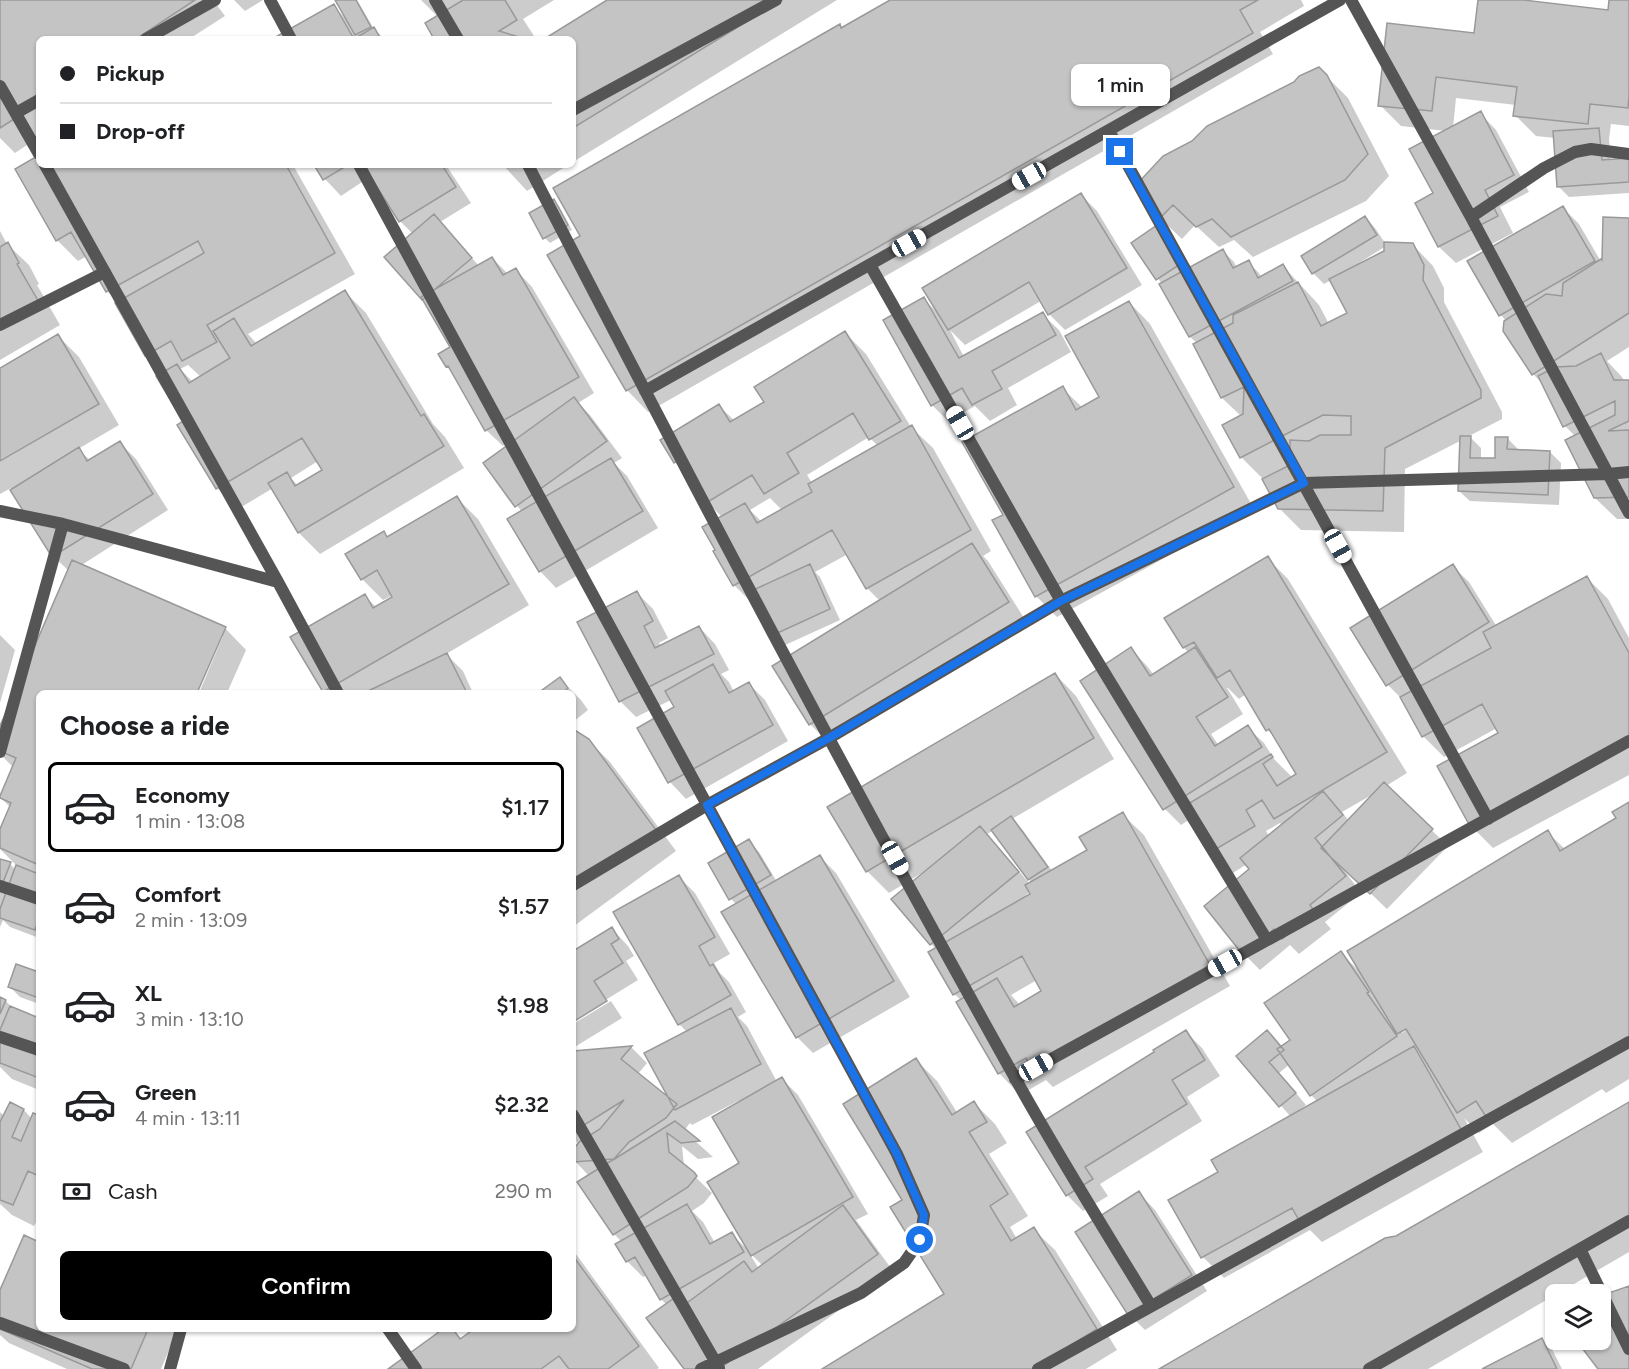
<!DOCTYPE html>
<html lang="en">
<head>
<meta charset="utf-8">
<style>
  body { margin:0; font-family:Figtree,sans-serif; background:#f6f6f6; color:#202124; height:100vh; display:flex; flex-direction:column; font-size:22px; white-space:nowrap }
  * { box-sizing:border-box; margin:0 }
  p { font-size:20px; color:#757577 }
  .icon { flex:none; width:33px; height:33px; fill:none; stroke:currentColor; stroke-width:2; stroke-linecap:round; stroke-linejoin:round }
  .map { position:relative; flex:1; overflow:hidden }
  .sheet { position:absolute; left:36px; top:690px; width:540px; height:642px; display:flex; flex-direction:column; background:#fff; border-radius:9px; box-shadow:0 2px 4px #0004 }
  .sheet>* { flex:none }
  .banner { position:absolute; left:36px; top:36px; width:540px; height:132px; border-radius:9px; box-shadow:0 2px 4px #0004; display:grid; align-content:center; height:132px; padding:0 24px; background:#fff }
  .controls { position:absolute; left:1545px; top:1284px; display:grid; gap:12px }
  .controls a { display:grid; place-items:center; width:66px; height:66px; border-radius:9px; background:#fff; box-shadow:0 2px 4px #0004; font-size:30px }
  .end { position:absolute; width:27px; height:27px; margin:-14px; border:8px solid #1a73e8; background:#fff; box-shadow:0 0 0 3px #fff }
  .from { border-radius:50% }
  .bubble { position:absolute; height:42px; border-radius:9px; background:#fff; box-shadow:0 2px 4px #0004; font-size:20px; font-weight:600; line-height:42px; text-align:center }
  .car { position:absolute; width:18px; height:36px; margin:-18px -9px; border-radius:8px; box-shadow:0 0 4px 2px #0007; background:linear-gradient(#fff 24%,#345 0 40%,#fff 0 76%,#345 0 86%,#fff 0) }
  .banner b { display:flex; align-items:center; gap:21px; height:57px; font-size:22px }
  .banner b+b { border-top:2px solid #e0e0e0 }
  .banner i { width:15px; height:15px; background:#202124 }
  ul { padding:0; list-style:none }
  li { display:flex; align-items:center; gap:18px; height:90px; margin:0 12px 9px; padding:0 12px; border:3px solid transparent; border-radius:9px }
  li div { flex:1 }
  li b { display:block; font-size:22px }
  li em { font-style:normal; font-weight:600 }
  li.on { border-color:#000 }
  li>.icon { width:54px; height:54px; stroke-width:1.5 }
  h2 { padding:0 24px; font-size:27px; line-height:72px }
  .pay { display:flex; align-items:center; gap:15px; height:66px; padding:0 24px; font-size:22px }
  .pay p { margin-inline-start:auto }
  .primary-button { display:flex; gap:12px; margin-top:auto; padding:12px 24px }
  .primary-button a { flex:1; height:69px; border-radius:9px; background:#000; color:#fff; font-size:24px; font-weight:600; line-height:69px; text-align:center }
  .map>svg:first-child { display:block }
</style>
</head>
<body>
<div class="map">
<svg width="1629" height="1369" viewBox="0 0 1629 1369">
  <rect width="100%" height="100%" fill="#fff"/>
  <path fill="#0003" fill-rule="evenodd" d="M0 0H213L225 16 189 39H39V137L15 153 0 138Z
    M234 0H263L245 11Z
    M337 0H357L374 29 384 39H275L333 5 345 18Z
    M421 0H554L523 19 536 39H436L438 17Z
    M610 0H837L573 162V39H546Z
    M893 0H1301L1304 6 1260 32 1273 54 648 412 627 390 840 26 843 29Z
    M1479 0H1510L1609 11 1611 0H1629V126L1611 124 1609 139 1611 161 1629 160V193L1569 197 1558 186 1555 138 1536 136 1515 115 1516 105 1456 98 1453 128 1480 113 1496 130 1529 192 1500 207 1513 233 1456 263 1439 247 1417 203 1435 194 1446 131 1401 126 1380 105 1475 35Z
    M1318 68 1348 98 1389 176 1366 201 1253 257 1234 240 1219 247 1195 225 1182 239 1150 209Z
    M39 165H293L355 274 248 334 257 344 345 292 366 313 433 424 445 437 464 468 320 554 299 533 273 488 238 509 217 488 185 421 118 303 107 291 87 256 78 261 57 240ZM188 365 201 377 193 382 180 369ZM318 461 324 470 298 486 291 478Z
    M315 165H446L471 203 440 222 479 266 492 258 508 274 516 270 532 287 594 393 578 403 590 415 622 458 614 463 627 476 658 528 556 588 540 571 522 512 485 463 513 442 512 440 503 446 486 430 453 372 447 366 452 348 413 234 400 221 371 176 341 196 325 179Z
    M503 165H568L527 191Z
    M1081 195 1097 211 1142 285 1065 330 1049 314 1041 301 965 345 950 330 964 357 1042 314 1059 330 1071 352 1008 388 1017 405 990 421 975 406 948 421 932 405 924 299 936 311Z
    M554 201 559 206 572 230 550 243 545 238Z
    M1563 208 1579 224 1603 265 1629 219V347L1607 361 1622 377 1625 382H1629V519H1617L1595 498 1576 437 1565 426 1545 386 1533 374 1506 321 1501 315 1470 262Z
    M1365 217 1375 228 1385 243 1412 244 1433 266 1444 288V302L1502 412V419L1469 436 1481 448V459L1496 460 1507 438 1518 449V451L1550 452 1561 463 1559 505 1470 501 1459 491 1462 440 1405 469 1404 532 1301 530 1279 508 1263 478H1262L1241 457V416L1222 398 1195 344 1197 343 1190 337 1162 284 1133 243 1187 270 1223 251 1234 262 1237 268 1248 262 1259 273 1262 278 1283 266 1319 305 1329 324 1349 314 1331 280 1324 284 1313 273 1303 256ZM1386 246V252L1360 265 1359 263Z
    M0 231 7 244 29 265 39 284 37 285 60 325 0 360Z
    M1129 302 1150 324 1254 509 1057 617 1036 596 1005 515 1062 388 1083 408 1101 398Z
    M845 333 866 354 911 427 933 448 991 551 983 556 988 561 1024 618 827 741 810 724 774 667 880 601 867 588 848 554 815 572 820 577 840 620 783 646 755 606 734 585 722 517 707 502 694 481 675 462 719 406 735 421 766 402ZM869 437 878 446 812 483 807 475ZM770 498 782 510 762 522 750 510Z
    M58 336 79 357 119 425 78 449 91 461 120 443 136 459 168 510 80 566 225 628 246 650 227 693H199L223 636H220L195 693H39V938L10 927 3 920 0 927V860L10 864 16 870V865L0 849V833L11 808 1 798 14 768 0 754 69 571 53 556 11 488 0 494V370Z
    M457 498 478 519 529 605 446 654 463 671 473 693H326L292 638 364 595 377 608 394 597 393 595 383 600 362 579 384 533 389 537Z
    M1267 558 1288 579 1407 773 1386 786 1448 846 1387 909 1345 869 1344 870 1361 893 1325 922 1331 929 1299 954 1290 945 1260 970 1244 954 1251 870 1247 864 1233 873 1192 818 1181 825 1165 809 1131 649 1147 666 1154 675 1189 653 1184 648ZM1227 688H1228L1239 699 1246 694 1268 730 1278 741 1298 775 1292 777 1274 759 1264 743 1247 727 1219 746 1211 734 1243 714ZM1375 793 1349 821 1342 812ZM1280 823 1282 825 1269 836 1266 831Z
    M1452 566 1469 582 1497 627 1587 578 1608 599 1629 638V775L1493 848 1472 827 1500 733 1497 728 1444 757 1423 736 1403 700 1388 685Z
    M637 593 653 609 668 638 659 643 661 647 699 627 715 644 729 670 721 674 729 682 734 692 748 683 765 700 788 741 686 799 670 782 639 728 676 707 671 700 636 717 620 701Z
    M0 635 15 650 0 703Z
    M1055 674 1076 696 1114 759 1012 819 1022 829 1052 871 1089 851 1122 814 1144 835 1230 986 1053 1087 1046 1080 1020 1095 999 1073 961 1000 954 994 936 949 931 944 925 871 889 893 867 871 829 808ZM994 830 1031 882 1029 883 987 834ZM1031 891 1032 895 1021 899ZM1037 980 1044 991 1020 1005 1011 995Z
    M560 679 581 700 588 710 573 722V693H540Z
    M573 731 588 740 610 762 676 851 574 926Z
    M1629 804V1079L1606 1093 1602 1089 1512 1143 1493 1124 1479 1133 1464 1118 1483 1152 1322 1242 1310 1230 1224 1278 1203 1257 1220 1173 1291 1117 1238 1057 1281 1048 1292 1040 1341 953 1360 972 1547 832 1566 850 1618 819ZM1413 1026 1402 1033V1029ZM1290 1064 1311 1095 1318 1102 1297 1112 1306 1105 1279 1073Z
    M748 841 759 852 777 882 820 857 836 873 910 997 813 1053 797 1037 737 905 731 899Z
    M679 877 695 893 730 954 714 963 720 973 729 982 746 1012 738 1017 747 1026 777 1082 782 1079 798 1095 868 1214 856 1220 893 1271 758 1369H685L667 1305 661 1299 647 1275 643 1277 627 1261 622 1242 614 1234 589 1176 573 1159V1152L579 1144 573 1138V1053L632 1048 647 1063 638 1074 672 1102 687 1032 679 1024 615 913ZM738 1101 740 1103 741 1164 747 1249 731 1234 715 1243 703 1222 692 1211 704 1203 712 1193 684 1166 682 1146 698 1159 713 1157 684 1131 690 1123 692 1125ZM752 1255 763 1266 759 1269 751 1256Z
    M612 929 628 946 634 956 626 961 638 980 573 1020V953Z
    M39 974V1004L20 997 9 986Z
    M0 998 6 1001 14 1010 39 1020V1090L12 1079 0 1067Z
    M611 1001 622 1018 573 1048V1024Z
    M1186 1032 1202 1048 1220 1076 1187 1097 1202 1121 1100 1184 1108 1196 1083 1211 1067 1195 1028 1133Z
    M916 1060 937 1081 958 1114 974 1103 995 1124 1007 1143 989 1154 1028 1216 1010 1227 1017 1239 1033 1229 1055 1250 1117 1350 1086 1369H825L946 1294 905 1200Z
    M1629 1103V1252L1428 1369H1162L1396 1238Z
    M24 1110 32 1119 39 1117V1217L34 1226 12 1215 0 1204V1112L5 1117Z
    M1139 1193 1155 1210 1207 1291 1145 1330 1129 1314Z
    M39 1243V1329H178L161 1369H67L9 1343 0 1335V1293Z
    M573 1250 659 1368 657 1369H390L445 1329H452L462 1339 476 1329H573Z
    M1542 1340 1553 1351 1562 1369H1485Z"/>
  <path fill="#c4c4c4" stroke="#999" stroke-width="1.5" d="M0 0H195L136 39H39V103L0 128Z
    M335 0H356L371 27 355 35Z
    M463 0H505L517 20 499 31 526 39H434L425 23Z
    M607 0H782L573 128V39H544Z
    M890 0H1258L1240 10 1253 33 626 391 547 255 580 236 553 188 840 24 841 28Z
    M1478 0H1523L1608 10 1609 0H1629V95L1628 108 1590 104 1588 124 1513 116 1517 87 1436 77 1432 111 1378 106 1387 23 1474 33Z
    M334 4 354 39 374 27 381 39H272Z
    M1319 67 1327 75 1368 154 1345 180 1231 237 1212 219 1196 227 1173 205 1159 219 1137 184 1163 156 1192 141 1207 126 1294 82 1299 76Z
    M1481 111 1514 175 1485 190 1498 216 1438 247 1415 203 1433 193 1409 149Z
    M1599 128 1602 160 1629 158V182L1557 187 1553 131Z
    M39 155V165H286L335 253 207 325 217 342 182 361 171 341 145 356 115 303 204 253 198 241 106 292 71 232 56 241 15 169Z
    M314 165H348L323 180Z
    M363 165H442L456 187 399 222Z
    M1081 193 1127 268 1048 315 1029 282 948 330 922 288Z
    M554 199 568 225 543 239 529 213Z
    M1563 206 1595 261 1499 316 1467 261Z
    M434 214 472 258 422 300 384 257Z
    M1365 216 1377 235 1312 274 1301 256Z
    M1603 217 1629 218V313L1532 375 1503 331 1504 321 1546 294 1562 296 1563 283 1601 259 1602 260Z
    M1157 225 1182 263 1156 280 1131 243Z
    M8 242 19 263 17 264 40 304 0 327V247Z
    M1384 242 1413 243 1424 265 1423 280 1481 390V398L1385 448 1383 511 1278 509 1262 479 1290 465V440L1309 441 1320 435H1351V416L1323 415 1240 458 1222 425 1243 414 1244 387 1221 398 1193 344 1233 323V315L1298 282 1321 326 1347 313 1329 279 1384 251Z
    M1223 249 1233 268 1249 260 1258 278 1283 264 1293 281 1189 337 1159 284Z
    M492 257 503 275 516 268 579 377 485 431 448 366 446 367 438 354 450 347 421 297Z
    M345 290 421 416 424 414 444 446 298 533 268 483 287 472 295 486 322 470 302 438 216 489 177 425 183 421 156 376 177 364 189 383 230 358 213 331 234 318 251 346Z
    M924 297 959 358 1043 312 1056 335 992 371 1002 389 972 405 962 388 931 406 883 320Z
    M1129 301 1234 487 1035 597 992 520 1003 515 962 442 1063 386 1076 410 1099 397 1065 336Z
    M845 331 901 421 869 440 853 413 787 453 799 473 764 494 752 475 706 503 679 460 674 463 660 440 719 404 730 422 764 402 754 387Z
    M58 334 99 404 0 461V368Z
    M1601 353 1614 380H1629V421L1608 431 1629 430V497L1594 498 1565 440 1615 415V401L1563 427 1538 376 1555 367 1576 366Z
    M574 397 607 441 515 507 483 463Z
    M912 425 971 530 866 589 832 530 733 586 713 551 715 550 702 527 745 503 757 523 812 492 808 484Z
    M1460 436H1471L1470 458H1495V437H1508L1507 449 1550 451 1548 495 1458 491Z
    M120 441 153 494 52 557 10 490 79 447 87 461Z
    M611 458 643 511 539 572 507 519Z
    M457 496 509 584 323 692 290 637 365 594 373 608 392 597 377 570 361 580 345 554 384 531 387 537Z
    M972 543 1009 602 809 725 772 666Z
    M1268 556 1387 752 1274 819 1262 800 1246 810 1255 826 1211 852 1183 807 1271 754 1273 757 1263 764 1277 786 1296 774 1269 729 1266 731 1230 670 1217 678 1194 642 1183 648 1164 618Z
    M72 560 226 627 197 693H39V865L0 848V829L11 803 0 798V796L16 758 0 751V726Z
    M810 564 830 609 771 636 751 591Z
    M1453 564 1489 622 1386 686 1350 628Z
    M1587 576 1629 653V742L1471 828 1437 766 1498 733 1482 704 1422 737 1400 697 1491 648 1483 632Z
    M637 591 653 621 644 626 655 648 699 626 714 654 619 702 577 622Z
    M1131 647 1150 676 1195 647 1228 697 1196 717 1215 746 1248 725 1262 747 1163 810 1080 681Z
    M447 653 467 693H364Z
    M713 664 729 693 749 682 773 725 668 783 637 728 674 707 665 691Z
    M1055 673 1094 738 866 872 827 807Z
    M560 677 568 688 562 693H538Z
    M573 729 589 739 656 830 573 890Z
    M1384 782 1433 829 1370 894 1321 848Z
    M1323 791 1343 815 1315 838 1346 876 1310 905 1315 912 1282 939 1274 929 1243 955 1204 906 1249 869 1240 858Z
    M1629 802V1046L1490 1123 1476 1101 1457 1113 1406 1029 1397 1034 1347 951 1548 830 1560 851 1616 818 1612 812Z
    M1123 812 1210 965 1030 1067 1026 1058 998 1074 956 1002 997 978 1014 1007 1041 991 1022 956 953 995 928 952 1030 894 1025 885 1087 850 1079 837Z
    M1011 816 1048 867 1028 880 991 830Z
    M980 826 1019 872 930 945 891 899Z
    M749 839 771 875 729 900 708 863Z
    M820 855 894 981 796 1038 721 912Z
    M0 859 11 862 0 890Z
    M16 865 39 874V928L36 927 35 930 0 918V909Z
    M679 875 715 937 699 946 710 966 713 964 731 995 678 1025 613 912Z
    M612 927 619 939 611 944 623 963 594 981 607 1001 573 1022V951Z
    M1341 951 1369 992 1367 993 1397 1036 1310 1096 1277 1049 1290 1040 1264 1003Z
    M16 964 39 972V998L8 987Z
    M0 997 6 1000 0 1014Z
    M10 1006 39 1018V1078L0 1063V1030Z
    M731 1008 761 1064 675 1110 644 1053Z
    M1186 1030 1205 1060 1172 1080 1187 1104 1085 1167 1093 1179 1066 1196 1026 1132 1154 1052 1153 1050Z
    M1267 1030 1284 1050 1269 1062 1296 1093 1279 1107 1236 1056Z
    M632 1046 621 1059 677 1104 666 1118 629 1142 613 1160 675 1121 700 1141 681 1143 667 1133 669 1152 694 1172 697 1176 688 1187 613 1235 577 1182 614 1159 573 1162V1150L579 1142 600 1129 624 1100 573 1132V1051Z
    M1414 1046 1462 1131 1300 1222 1292 1208 1201 1258 1168 1200 1218 1172 1211 1160Z
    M916 1058 952 1115 974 1101 987 1122 969 1132 1008 1194 990 1206 1011 1241 1034 1227 1097 1329 1032 1369H822L944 1294 890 1207 902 1200 843 1104Z
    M782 1077 853 1197 751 1256 707 1182 739 1163 712 1117Z
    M10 1102 24 1109 12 1137 21 1141 33 1113 39 1115V1176L28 1171 13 1205 0 1200V1122Z
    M1629 1102V1219L1370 1369H1159L1385 1238 1396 1236Z
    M1139 1191 1192 1275 1128 1315 1075 1232Z
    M687 1204 710 1244 732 1232 744 1252 660 1300 635 1257 626 1262 615 1244Z
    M843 1205 878 1254 719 1369H684L646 1318 677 1296 684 1305 744 1261 752 1272Z
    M24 1235 39 1242V1329H148L131 1369H92L0 1329V1290Z
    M573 1256 639 1346 608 1369H569L559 1356 541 1369H388L443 1329H453L460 1339 474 1329H573Z
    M1629 1286V1369H1598L1576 1340H1600V1296Z
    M1542 1338 1557 1369H1482Z"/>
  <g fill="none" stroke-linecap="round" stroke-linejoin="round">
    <path stroke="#555" stroke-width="12" d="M270 0 291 39
      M435 0 458 39
      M1351 0 1471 217 1629 513
      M146 39 215 0
      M0 86 39 154
      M573 110 776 0
      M16 113 39 100
      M1109 131 1488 819
      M45 165 278 582 338 693
      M359 165 897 1154 924 1215 920 1240 904 1263 861 1293 701 1369
      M528 165C686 471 846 776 1014 1076 1057 1154 1105 1230 1151 1306
      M1471 217 1544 168 1575 152 1591 149 1629 154
      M870 265 1061 601 1267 940
      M0 325 105 272
      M645 391 1340 0
      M0 511 63 524 278 582
      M0 752 63 524
      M573 885 707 805 829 738 1061 601 1304 483 1608 474 1629 472
      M0 886 39 899
      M0 1037 39 1050
      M1015 1079 1629 741
      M573 1115 719 1368
      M1580 1249 1629 1349
      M0 1323 124 1369
      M388 1329 416 1369
      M170 1369 181 1329
      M1038 1369 1629 1042
      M1369 1369 1629 1221"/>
  </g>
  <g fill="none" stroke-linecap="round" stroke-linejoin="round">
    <path stroke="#1a73e8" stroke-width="8" d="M920 1240 924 1215 897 1154 707 805 829 738 1061 601 1304 483 1120 152"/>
  </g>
</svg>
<div class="controls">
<a><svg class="icon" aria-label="layers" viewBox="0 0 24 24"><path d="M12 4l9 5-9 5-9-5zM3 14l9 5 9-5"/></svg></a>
</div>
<i class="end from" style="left:920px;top:1240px"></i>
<i class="end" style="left:1120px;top:152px"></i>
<div class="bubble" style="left:1071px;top:64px;width:99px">1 min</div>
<i class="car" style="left:1029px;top:176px;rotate:241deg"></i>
<i class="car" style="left:909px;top:243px;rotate:61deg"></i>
<i class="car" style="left:960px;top:423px;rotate:330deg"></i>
<i class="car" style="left:1338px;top:546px;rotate:151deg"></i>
<i class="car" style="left:895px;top:858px;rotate:151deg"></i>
<i class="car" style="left:1225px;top:963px;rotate:241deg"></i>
<i class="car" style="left:1036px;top:1067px;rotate:61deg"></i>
<div class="banner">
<b><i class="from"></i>Pickup</b>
<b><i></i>Drop-off</b>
</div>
<section class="sheet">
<h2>Choose a ride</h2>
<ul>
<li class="on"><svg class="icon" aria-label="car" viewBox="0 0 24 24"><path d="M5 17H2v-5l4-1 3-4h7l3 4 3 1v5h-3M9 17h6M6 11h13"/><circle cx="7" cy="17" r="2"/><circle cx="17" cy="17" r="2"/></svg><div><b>Economy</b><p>1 min · 13:08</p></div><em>$1.17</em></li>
<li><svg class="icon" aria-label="car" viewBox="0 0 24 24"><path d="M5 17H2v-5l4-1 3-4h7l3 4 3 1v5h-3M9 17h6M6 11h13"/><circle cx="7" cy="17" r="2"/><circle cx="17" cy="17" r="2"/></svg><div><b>Comfort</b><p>2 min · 13:09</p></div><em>$1.57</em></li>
<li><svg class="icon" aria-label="car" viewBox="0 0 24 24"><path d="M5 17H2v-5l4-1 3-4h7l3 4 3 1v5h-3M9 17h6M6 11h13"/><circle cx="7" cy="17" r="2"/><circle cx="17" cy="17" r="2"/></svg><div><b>XL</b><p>3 min · 13:10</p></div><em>$1.98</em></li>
<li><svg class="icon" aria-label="car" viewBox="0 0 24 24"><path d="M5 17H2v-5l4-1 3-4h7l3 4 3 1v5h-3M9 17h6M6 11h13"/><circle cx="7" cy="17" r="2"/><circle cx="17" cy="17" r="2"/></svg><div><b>Green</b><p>4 min · 13:11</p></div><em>$2.32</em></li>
</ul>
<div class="pay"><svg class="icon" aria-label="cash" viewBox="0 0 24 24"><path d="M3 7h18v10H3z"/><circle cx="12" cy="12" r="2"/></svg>Cash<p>290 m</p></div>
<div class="primary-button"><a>Confirm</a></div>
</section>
</div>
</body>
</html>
